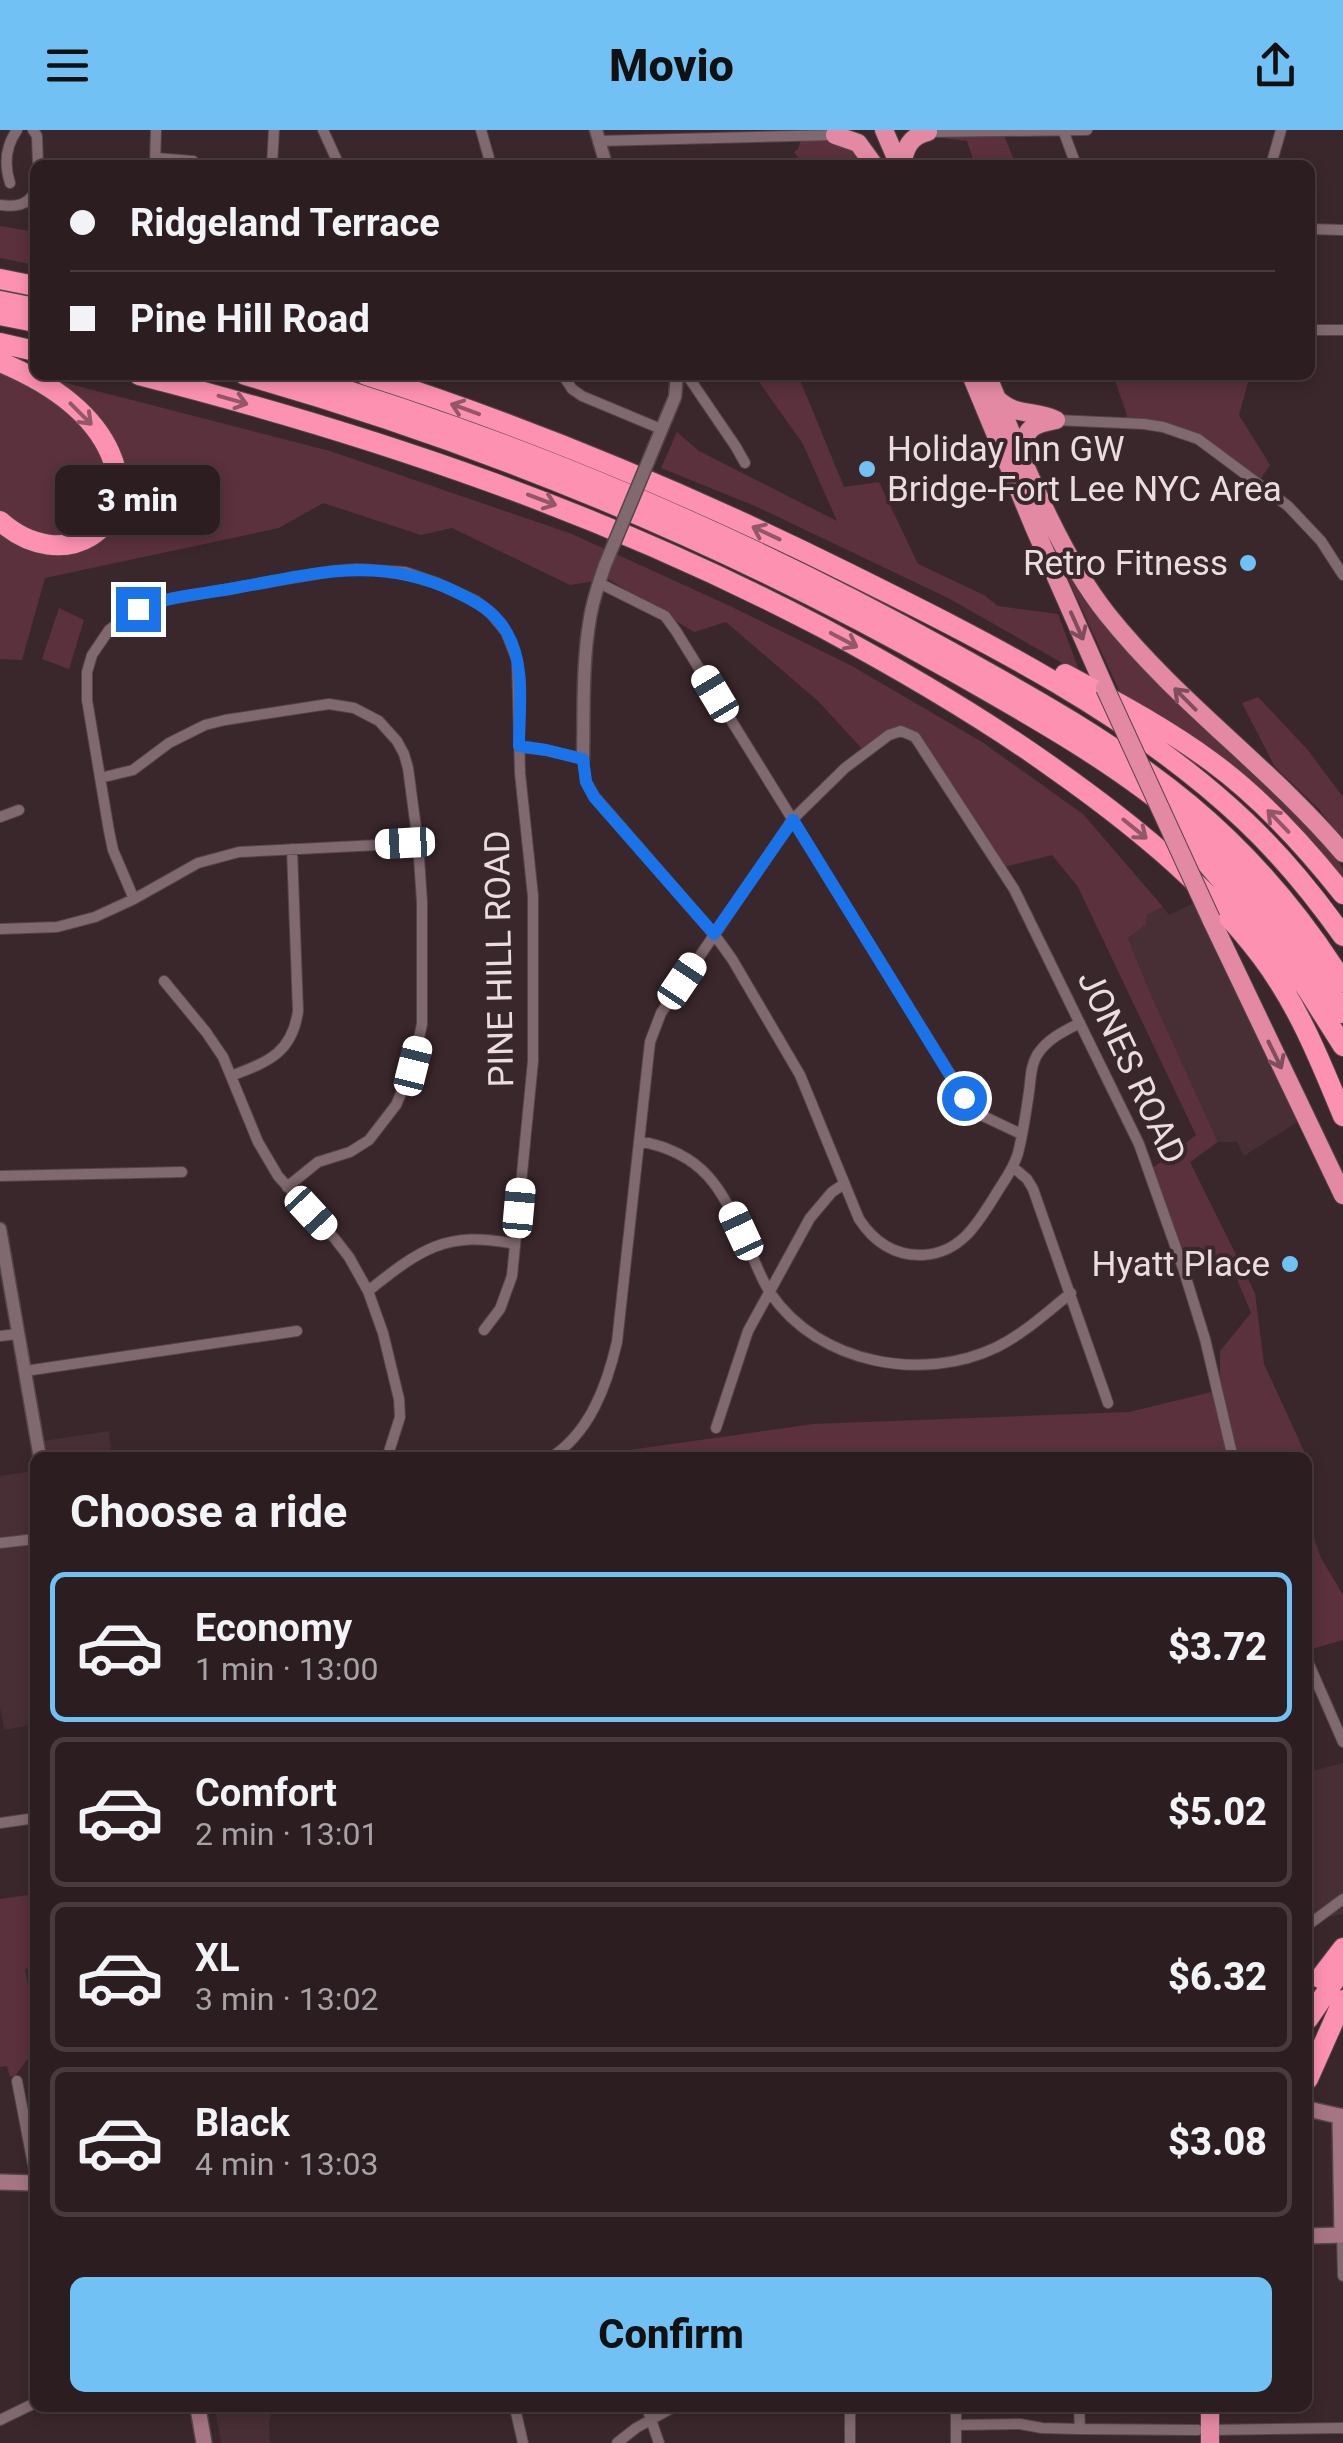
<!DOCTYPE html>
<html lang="en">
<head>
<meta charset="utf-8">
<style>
  body { margin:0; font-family:Roboto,sans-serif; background:#34262a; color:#f1f3f6; height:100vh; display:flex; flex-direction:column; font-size:38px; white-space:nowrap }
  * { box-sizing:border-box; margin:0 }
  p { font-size:32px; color:#a6a2a5 }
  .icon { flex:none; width:55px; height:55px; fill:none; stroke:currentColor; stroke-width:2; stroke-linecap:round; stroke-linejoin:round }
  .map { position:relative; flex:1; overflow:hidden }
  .side { position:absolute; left:30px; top:1322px; width:1282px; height:960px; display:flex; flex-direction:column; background:#2c1d21; border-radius:15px; box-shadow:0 5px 15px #0003,0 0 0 2px #483b3f }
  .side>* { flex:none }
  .top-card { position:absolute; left:30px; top:30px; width:1285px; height:220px; border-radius:15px; box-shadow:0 5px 15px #0003,0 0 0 2px #483b3f; display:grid; align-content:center; height:220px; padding:0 40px; background:#2c1d21 }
  .end { position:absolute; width:45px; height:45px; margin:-22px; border:12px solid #1a73e8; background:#fff; box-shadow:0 0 0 5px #fff }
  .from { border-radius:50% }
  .bubble { position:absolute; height:70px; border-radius:15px; background:#2c1d21; box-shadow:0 5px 15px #0003,0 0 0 2px #483b3f; font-size:32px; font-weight:800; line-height:70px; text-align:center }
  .car { position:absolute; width:30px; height:60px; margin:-30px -15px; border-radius:12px; box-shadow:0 0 8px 2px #0007; background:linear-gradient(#fff 24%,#345 0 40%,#fff 0 76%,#345 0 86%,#fff 0) }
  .top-card b { display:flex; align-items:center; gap:35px; height:95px; font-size:38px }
  .top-card b+b { border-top:2px solid #483b3f }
  .top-card i { width:25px; height:25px; background:#f1f3f6 }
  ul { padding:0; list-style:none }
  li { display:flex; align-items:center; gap:30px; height:150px; margin:0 20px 15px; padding:0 20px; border:5px solid #483b3f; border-radius:15px }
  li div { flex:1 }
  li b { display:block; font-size:38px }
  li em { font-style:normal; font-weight:800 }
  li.selected { border-color:#71c1f4 }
  li>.icon { width:90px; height:90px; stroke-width:1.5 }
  h2 { padding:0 40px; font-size:45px; line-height:120px }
  .button { display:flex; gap:20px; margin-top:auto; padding:20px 40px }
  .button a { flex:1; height:115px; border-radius:15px; background:#71c1f4; color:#111; font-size:40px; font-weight:800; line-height:115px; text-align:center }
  header { display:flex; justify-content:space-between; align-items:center; height:130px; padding:0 40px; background:#71c1f4; color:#111; font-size:45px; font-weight:800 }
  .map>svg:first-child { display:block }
</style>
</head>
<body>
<header><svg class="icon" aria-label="menu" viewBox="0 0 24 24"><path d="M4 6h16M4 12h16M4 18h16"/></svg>Movio<svg class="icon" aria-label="share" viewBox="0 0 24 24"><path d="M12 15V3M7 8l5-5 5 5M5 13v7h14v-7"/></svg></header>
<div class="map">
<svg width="1343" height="2313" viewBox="0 0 1343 2313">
  <rect width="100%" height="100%" fill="#3a272c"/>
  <path fill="#482e35" d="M1202 769 1305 987 1244 1026 1237 1012H1218L1149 860 1128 808 1146 795 1147 785 1163 777 1169 785Z
    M109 1301 112 1327H40L37 1312Z
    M35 1341V1594L4 1600 0 1578V1346Z
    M1343 1633V1784L1323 1788 1308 1800V1642Z
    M215 2278H273L269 2293 270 2313H221Z"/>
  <path fill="#5a313d" d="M806 0H834L855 21 864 35H803L794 22 798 19 802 6 806 5Z
    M908 0H1098L1003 3 1016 35H975L967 11 910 4Z
    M0 96 35 102V135L0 128Z
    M0 236 330 321 572 404 730 476 852 536 982 612 1083 684 1163 777 1147 785 1146 795 1128 808 1149 860 1218 1012 1190 1032 1255 1163 1264 1234 1304 1321 1303 1327H601V1324L813 1294 1129 1282 1220 1260V1221L1251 1183 1230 1132 1208 1129 1193 1142 1149 1041 1196 1005 1078 757 1052 725 1000 738 920 613 902 601 865 622 818 571 726 492 694 502 608 449 570 455 452 398 421 405 323 373 279 398 45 448 22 530 0 529Z
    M754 245H798L844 357 879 352 918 434 984 465 998 476 1058 484 1080 543 948 468 755 376 661 338 677 302 699 321 837 391 803 314Z
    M1113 245H1250L1239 285 1270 335 1258 353 1198 309 1124 293 1127 285Z
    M1055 420 1096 483 1289 677 1335 727 1343 739V756L1316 720 1123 569Z
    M59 478 84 490 69 539 42 529Z
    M1258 567 1307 619 1343 667V710L1319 679 1275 637 1242 573Z
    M1308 1391 1321 1428 1343 1465V1510L1308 1520Z
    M28 1765 35 1809V1836L25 1839 29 1861 35 1864V1926L27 1930 15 1946 10 1947 7 1936 0 1937V1769Z"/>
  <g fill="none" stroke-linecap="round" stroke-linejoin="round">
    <g stroke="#554549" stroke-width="12">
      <path id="minor" d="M33 0 37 6 38 35
        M323 0 339 35
        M481 0 491 35
        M1063 0 1076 35
        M928 2 1087 0
        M598 11 835 5
        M156 28 193 31V35
        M155 34 156 0
        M272 35 274 0
        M1271 35 1281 0
        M10 53C4 34 5 17 17 0
        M0 75C15 77 27 76 35 62
        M1310 99 1343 100
        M1314 200H1343
        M563 245 572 259 582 266 661 299
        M687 245 736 317 745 333
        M1056 290 1144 294 1163 297 1198 309 1288 376 1321 411 1343 445
        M599 453 665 486 676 501 964 967 983 986 1021 1004
        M519 617 546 620 583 629 586 652 595 667 714 804 732 829 800 945 859 1089C874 1112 895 1126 923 1125 961 1123 978 1093 996 1064 1004 1051 1014 1038 1018 1023 1023 1004 1026 982 1029 962 1031 949 1030 937 1037 925 1047 909 1064 901 1080 893
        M100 648 133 640 169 613 205 595 225 590 329 574 354 578 379 591 397 611 404 624 408 638 418 713 422 772V894L413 936 396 975 369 1010 350 1022 318 1032 287 1057
        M0 687 19 680
        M134 769 113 720 109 701 87 570V542L92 525 109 500 137 479 170 469 333 441 357 439 405 442 437 453 476 471 488 480 506 502 517 530 520 643 533 766V931L512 1146 500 1179 484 1200
        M0 799 57 797 95 787 134 769 198 733 239 722 418 713
        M164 851 206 902 223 927 258 1012 278 1046 335 1109 349 1127 368 1161 383 1203 399 1269 400 1287 387 1328
        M231 946C267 932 292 924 298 881L292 719
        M639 1011C709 1024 723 1063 751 1123 757 1136 762 1151 771 1164 819 1234 923 1253 997 1217 1025 1203 1047 1182 1071 1163
        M1013 1037 1027 1049 1033 1059 1108 1273
        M0 1046 182 1042
        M368 1161C421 1119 446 1100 515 1114
        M0 1206 18 1204
        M25 1241 297 1201
        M716 1298 748 1201 810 1088 832 1062 844 1054
        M550 1328C590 1303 607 1255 617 1212L650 912 661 883 793 689 845 638 889 605 901 601 915 607 1014 759 1139 1014 1183 1138 1205 1209 1233 1328
        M0 1413 35 1409
        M1308 1532 1343 1612
        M0 1693 35 1688
        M1308 1795 1343 1769
        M17 1951 35 2045
        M1342 2105 1343 2146
        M515 2278 523 2313
        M647 2278 659 2313
        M850 2278V2313
        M956 2278V2313
        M1079 2278 1080 2299
        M0 2290 35 2273
        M956 2295 1020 2294 1042 2298 1080 2299 1198 2300
        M1210 2300 1343 2298
        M617 2313 636 2298 672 2278"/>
    </g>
    <g stroke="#554549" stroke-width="15">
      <path id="tertiary" d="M596 0 606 35
        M655 315 675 267 677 245
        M583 629C584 582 582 534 590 488 593 470 599 452 605 435
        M0 1099 40 1328"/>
    </g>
    <g stroke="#554549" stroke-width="18">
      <path id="secondary" d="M1308 1979 1343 1987
        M0 2052 35 2053
        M1308 2106 1342 2105 1340 1986
        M198 2278 204 2313"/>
    </g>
    <g stroke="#554549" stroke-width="20">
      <path id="trunk" d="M884 0 899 35
        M835 5 858 13 874 35
        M902 35C905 18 910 6 928 2
        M971 245 1034 397 1105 558
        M987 245C1020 322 1055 418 1107 484 1177 572 1270 637 1343 723
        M997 269C1018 288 1034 279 1056 290
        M1021 324C1026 298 1030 295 1056 290
        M1211 789 1343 1065
        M1210 2278V2313"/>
    </g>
    <g stroke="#554549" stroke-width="22">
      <path id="motorway" d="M0 149 35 156
        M0 171 35 178
        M0 185 35 192
        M0 213 35 221
        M0 232C43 250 90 278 110 323 143 398 62 447 0 391
        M139 245C378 306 604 383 823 498 901 540 977 584 1049 635 1126 689 1203 750 1261 826 1298 875 1320 930 1343 986
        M245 245C491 315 727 414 949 539 1032 586 1118 634 1190 696 1252 749 1303 812 1343 883
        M296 245C522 312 742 406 949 521 1032 567 1117 614 1190 675 1251 726 1301 785 1343 852
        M366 245C532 298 693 366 848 443 987 512 1132 584 1245 691 1282 726 1314 765 1343 806
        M1065 544C1115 571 1166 598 1212 632 1261 668 1305 716 1343 764
        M1173 694 1270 807 1307 859 1343 916
        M1320 1848 1343 1818
        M1308 1889 1343 1838
        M1308 1949 1343 1870"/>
    </g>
    <use href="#minor" stroke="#80696f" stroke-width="10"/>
    <use href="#tertiary" stroke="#80696f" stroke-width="12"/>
    <use href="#secondary" stroke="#a67583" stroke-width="15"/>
    <use href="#trunk" stroke="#e489a4" stroke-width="18"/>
    <use href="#motorway" stroke="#fd91b2" stroke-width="20"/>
    <g stroke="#554549" stroke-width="15" stroke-linecap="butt">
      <path id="tertiary-bridge" d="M605 435 655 315"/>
    </g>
    <g stroke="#554549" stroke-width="20" stroke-linecap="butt">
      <path id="trunk-bridge" d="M1105 558 1211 789"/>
    </g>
    <use href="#tertiary-bridge" stroke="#80696f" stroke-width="12"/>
    <use href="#trunk-bridge" stroke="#e489a4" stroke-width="18"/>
  </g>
  <defs><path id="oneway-shaft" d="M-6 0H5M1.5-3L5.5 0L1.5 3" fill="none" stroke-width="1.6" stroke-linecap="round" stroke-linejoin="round" transform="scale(2.5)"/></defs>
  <g stroke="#925768">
    <use href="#oneway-shaft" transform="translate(233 270) rotate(16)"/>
    <use href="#oneway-shaft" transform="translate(465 279) rotate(-160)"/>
    <use href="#oneway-shaft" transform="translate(81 284) rotate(45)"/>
    <use href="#oneway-shaft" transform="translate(542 370) rotate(21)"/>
    <use href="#oneway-shaft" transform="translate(766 403) rotate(-155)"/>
    <use href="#oneway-shaft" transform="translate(844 510) rotate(28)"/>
    <use href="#oneway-shaft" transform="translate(1278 691) rotate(-134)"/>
    <use href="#oneway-shaft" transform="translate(1135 699) rotate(39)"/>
  </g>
  <g stroke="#7e4e5c">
    <use href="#oneway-shaft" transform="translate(1077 496) rotate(66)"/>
    <use href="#oneway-shaft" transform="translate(1185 569) rotate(-135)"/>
    <use href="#oneway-shaft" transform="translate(1275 925) rotate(64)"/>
  </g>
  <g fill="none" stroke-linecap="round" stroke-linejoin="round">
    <path stroke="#1a73e8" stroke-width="12" d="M138 479C168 466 203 464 235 458 314 444 377 425 454 461 475 471 495 481 507 503 526 535 519 580 519 616L546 620 583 629 586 652 594 667 714 804 793 690 964 968"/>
  </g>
  <g fill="#71c1f4" stroke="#3a272c" stroke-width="4">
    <circle cx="867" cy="339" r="10"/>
    <circle cx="1248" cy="433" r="10"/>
    <circle cx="1290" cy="1134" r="10"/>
  </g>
  <g text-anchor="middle" stroke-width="8" stroke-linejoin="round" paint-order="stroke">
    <g font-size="35" fill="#eadde0" stroke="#3a272c" text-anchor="end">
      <text x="887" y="331" text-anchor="start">Holiday Inn GW<tspan x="887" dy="40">Bridge-Fort Lee NYC Area</tspan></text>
      <text x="1228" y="445">Retro Fitness</text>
      <text x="1270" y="1146">Hyatt Place</text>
    </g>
    <g font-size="35" fill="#eadde0" stroke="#3a272c">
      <text transform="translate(499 829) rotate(-91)" y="12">PINE HILL ROAD</text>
      <text transform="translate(1132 937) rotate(65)" y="12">JONES ROAD</text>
    </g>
  </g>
</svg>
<i class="end from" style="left:964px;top:968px"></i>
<i class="end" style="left:138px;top:479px"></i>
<div class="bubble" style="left:55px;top:335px;width:165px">3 min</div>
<i class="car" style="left:715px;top:564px;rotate:329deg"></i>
<i class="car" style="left:405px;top:713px;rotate:267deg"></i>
<i class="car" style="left:682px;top:851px;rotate:34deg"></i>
<i class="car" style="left:413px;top:936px;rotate:14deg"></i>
<i class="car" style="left:519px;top:1078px;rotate:5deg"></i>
<i class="car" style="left:311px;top:1083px;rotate:137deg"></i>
<i class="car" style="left:741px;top:1101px;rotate:335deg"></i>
<div class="top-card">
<b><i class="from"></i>Ridgeland Terrace</b>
<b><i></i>Pine Hill Road</b>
</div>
<section class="side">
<h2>Choose a ride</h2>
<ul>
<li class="selected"><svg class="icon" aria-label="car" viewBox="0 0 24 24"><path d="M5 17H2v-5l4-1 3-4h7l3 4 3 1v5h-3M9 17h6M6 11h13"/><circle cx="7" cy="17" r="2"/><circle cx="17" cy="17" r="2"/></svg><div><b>Economy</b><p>1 min · 13:00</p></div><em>$3.72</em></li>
<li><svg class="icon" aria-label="car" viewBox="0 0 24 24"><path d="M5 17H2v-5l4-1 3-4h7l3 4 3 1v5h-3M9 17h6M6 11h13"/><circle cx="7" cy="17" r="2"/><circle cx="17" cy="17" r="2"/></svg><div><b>Comfort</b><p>2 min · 13:01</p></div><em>$5.02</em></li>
<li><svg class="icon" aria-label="car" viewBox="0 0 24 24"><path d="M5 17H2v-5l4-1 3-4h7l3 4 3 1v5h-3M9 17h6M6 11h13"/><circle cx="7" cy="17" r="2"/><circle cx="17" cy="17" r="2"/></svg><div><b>XL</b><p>3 min · 13:02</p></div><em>$6.32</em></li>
<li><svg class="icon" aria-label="car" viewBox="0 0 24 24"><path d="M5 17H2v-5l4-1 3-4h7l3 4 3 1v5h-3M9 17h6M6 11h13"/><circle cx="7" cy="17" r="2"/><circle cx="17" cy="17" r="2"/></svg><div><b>Black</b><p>4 min · 13:03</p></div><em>$3.08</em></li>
</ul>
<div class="button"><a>Confirm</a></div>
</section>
</div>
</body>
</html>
